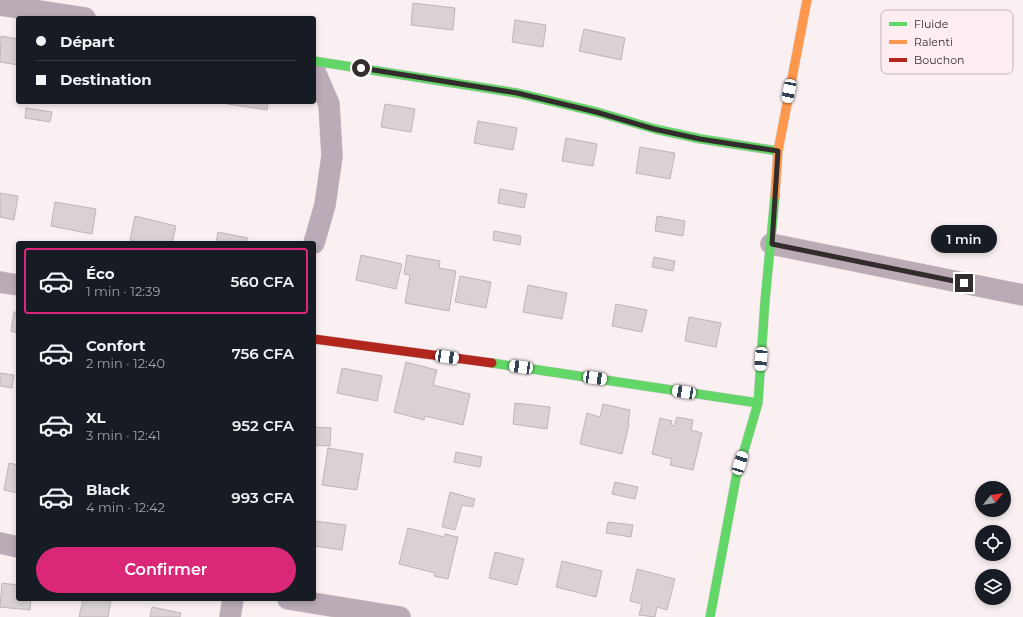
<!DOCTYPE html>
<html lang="fr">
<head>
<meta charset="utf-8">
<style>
  body { margin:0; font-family:Montserrat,sans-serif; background:#20242c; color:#f1f3f6; height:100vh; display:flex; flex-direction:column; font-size:15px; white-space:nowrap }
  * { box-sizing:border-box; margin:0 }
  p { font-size:13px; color:#9ea1a6 }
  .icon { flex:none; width:22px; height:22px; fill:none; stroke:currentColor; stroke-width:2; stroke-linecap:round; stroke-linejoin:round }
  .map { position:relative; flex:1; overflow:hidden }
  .drawer { position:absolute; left:16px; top:241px; width:300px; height:360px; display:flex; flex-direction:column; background:#171b24; border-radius:4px; box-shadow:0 2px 6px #0003 }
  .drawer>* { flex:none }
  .guide { position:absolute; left:16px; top:16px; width:300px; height:88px; border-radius:4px; box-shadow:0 2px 6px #0003; display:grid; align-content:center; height:88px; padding:0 20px; background:#171b24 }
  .needle { width:26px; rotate:60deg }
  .controls { position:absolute; left:975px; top:481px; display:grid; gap:8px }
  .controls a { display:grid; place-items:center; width:36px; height:36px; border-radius:50%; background:#171b24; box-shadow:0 2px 6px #0003; font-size:20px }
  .end { position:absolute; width:18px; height:18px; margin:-9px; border:5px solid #332c2d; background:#fff; box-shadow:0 0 0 2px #fff }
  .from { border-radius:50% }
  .bubble { position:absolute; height:28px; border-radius:14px; background:#171b24; box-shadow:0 2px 6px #0003; font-size:13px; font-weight:600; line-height:28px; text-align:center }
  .car { position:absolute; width:12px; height:24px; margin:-12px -6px; border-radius:5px; box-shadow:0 0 3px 1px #0007; background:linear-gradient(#fff 24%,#345 0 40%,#fff 0 76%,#345 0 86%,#fff 0) }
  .guide b { display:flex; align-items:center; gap:14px; height:38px; font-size:15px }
  .guide b+b { border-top:1px solid #363941 }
  .guide i { width:10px; height:10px; background:#f1f3f6 }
  ul { padding:7px 0 0; list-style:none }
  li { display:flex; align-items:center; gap:12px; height:66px; margin:0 8px 6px; padding:0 12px; border:2px solid transparent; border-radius:4px }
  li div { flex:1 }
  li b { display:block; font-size:15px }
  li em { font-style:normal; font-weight:600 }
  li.active { border-color:#db2777 }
  li>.icon { width:36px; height:36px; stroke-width:1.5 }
  .button { display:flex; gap:8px; margin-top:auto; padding:8px 20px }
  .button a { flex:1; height:46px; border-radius:24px; background:#db2777; color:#fff; font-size:16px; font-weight:600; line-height:46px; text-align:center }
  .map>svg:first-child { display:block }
</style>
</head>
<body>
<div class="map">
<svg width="1023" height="617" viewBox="0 0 1023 617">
  <rect width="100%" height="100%" fill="#faf0f2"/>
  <path fill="#dad2d2" stroke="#beb6b6" d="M413 3 455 8 453 30 411 25Z
    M515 20 546 25 543 47 512 42Z
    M584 29 625 38 621 60 579 51Z
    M1 36 18 39V65L0 62Z
    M227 102H268L267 110 227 104Z
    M385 104 415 109 411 132 381 127Z
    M26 108 52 112 50 122 25 118Z
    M478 121 517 128 513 150 474 143Z
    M566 138 597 144 593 166 562 161Z
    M640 147 675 153 670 179 636 173Z
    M500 189 527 194 524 208 498 203Z
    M0 193 18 196 14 220 0 217Z
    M55 202 96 209 92 234 51 226Z
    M135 216 176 226 172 243H143L130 240Z
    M657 216 685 221 683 236 655 231Z
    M494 231 521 236 520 245 493 240Z
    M218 232 248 238 247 243H216Z
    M361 255 402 264 396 289 356 280Z
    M407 255 440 261 439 268 456 271 449 311 405 303 410 275 404 274Z
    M654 257 675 261 673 271 652 267Z
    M460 276 491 282 486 308 455 302Z
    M528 285 567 293 562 319 523 312Z
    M616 304 647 310 642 332 612 326Z
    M14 312H18V333L11 331Z
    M689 317 721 323 716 347 685 341Z
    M406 362 437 370 433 385 470 394 463 425 425 416 424 420 394 412Z
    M342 368 382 376 377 401 337 393Z
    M0 373 14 375 12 388 0 386Z
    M515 403 550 407 547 429 513 424Z
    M603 404 630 410 628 424H629L622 454 580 444 587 413 600 417Z
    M677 417 693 420 691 430 702 433 693 470 670 465 672 459 652 454 660 418 672 421 671 425 674 426Z
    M314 427 331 428 330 446 314 445Z
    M328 448 363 454 357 490 322 485Z
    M456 452 482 457 480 467 454 462Z
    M9 463 18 465V493L4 490Z
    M615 482 638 487 635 499 612 494Z
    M450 492 475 499 473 507 462 505 455 530 442 527Z
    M314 521 346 525 342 550 314 546Z
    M608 522 633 525 631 537 606 533Z
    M408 528 444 537 445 534 458 537 448 579 434 576 435 573 399 564Z
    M495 552 524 559 517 585 489 578Z
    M562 561 602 571 596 597 556 587Z
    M637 569 675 579 667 610 657 607 655 617 639 615 642 604 630 601Z
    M2 583 18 585V599H31L30 610 0 607Z
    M83 599H111L108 617H79Z
    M152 607 181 613 180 617H150Z"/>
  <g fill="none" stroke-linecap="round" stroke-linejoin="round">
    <g stroke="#d5cecf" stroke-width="22">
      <path id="street" d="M0 5 85 18
        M314 243 325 205 332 156 329 104 314 69
        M771 244 1023 295
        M0 282 18 285
        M0 543 18 547
        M288 599 400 617
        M230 617 233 599"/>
    </g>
    <g stroke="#d5cecf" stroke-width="10">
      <path id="fast" d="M314 61 517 93 597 112 655 129 701 139 778 151
        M492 363 758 403
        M710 617 736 478 758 403 765 301 775 196"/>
    </g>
    <g stroke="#d5cecf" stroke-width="10">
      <path id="slow" d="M775 196 778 151 807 0"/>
    </g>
    <g stroke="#d5cecf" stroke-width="10">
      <path id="jam" d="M314 339 492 363"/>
    </g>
    <use href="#street" stroke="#baabb7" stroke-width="21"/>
    <use href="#fast" stroke="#63d668" stroke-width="9"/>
    <use href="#slow" stroke="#ff974d" stroke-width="9"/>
    <use href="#jam" stroke="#b3261e" stroke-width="9"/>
  </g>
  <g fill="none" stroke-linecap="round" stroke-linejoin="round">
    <path stroke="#332c2d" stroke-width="5" d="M361 68 517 93 596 112 654 129 700 139 778 151 772 244 964 283"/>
  </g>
  <rect x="881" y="10" width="132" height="64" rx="6" fill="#fdedf0" stroke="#c0b3b6" stroke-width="1"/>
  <rect x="889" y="22" width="18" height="4" fill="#63d668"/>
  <rect x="889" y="40" width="18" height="4" fill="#ff974d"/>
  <rect x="889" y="58" width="18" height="4" fill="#b3261e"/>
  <g font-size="11" fill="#332c2d">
    <text x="914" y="28">Fluide</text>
    <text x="914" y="46">Ralenti</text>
    <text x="914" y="64">Bouchon</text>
  </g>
</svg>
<div class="controls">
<a><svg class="needle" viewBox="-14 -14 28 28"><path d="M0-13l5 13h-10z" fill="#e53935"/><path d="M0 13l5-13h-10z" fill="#9ea1a6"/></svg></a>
<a><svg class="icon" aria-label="locate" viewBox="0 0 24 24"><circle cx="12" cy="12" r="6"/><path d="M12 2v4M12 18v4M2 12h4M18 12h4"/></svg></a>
<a><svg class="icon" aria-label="layers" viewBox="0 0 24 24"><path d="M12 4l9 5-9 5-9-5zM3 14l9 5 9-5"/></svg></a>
</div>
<i class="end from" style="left:361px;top:68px"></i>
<i class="end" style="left:964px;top:283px"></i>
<div class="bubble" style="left:931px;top:225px;width:66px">1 min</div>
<i class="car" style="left:789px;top:91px;rotate:191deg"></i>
<i class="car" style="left:447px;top:357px;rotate:98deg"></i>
<i class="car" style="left:761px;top:359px;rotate:184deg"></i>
<i class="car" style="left:521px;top:367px;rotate:278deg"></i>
<i class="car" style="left:595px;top:378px;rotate:98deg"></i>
<i class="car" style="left:684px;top:392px;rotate:279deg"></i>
<i class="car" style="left:740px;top:463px;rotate:17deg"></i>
<div class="guide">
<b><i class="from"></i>Départ</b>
<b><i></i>Destination</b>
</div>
<section class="drawer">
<ul>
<li class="active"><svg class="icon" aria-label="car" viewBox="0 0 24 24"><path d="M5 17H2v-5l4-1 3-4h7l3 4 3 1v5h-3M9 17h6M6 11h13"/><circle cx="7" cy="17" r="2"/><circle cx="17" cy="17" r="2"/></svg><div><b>Éco</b><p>1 min · 12:39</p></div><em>560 CFA</em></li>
<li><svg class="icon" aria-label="car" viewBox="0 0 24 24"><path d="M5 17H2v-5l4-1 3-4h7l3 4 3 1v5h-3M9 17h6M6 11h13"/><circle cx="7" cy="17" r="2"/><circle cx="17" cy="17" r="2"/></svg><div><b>Confort</b><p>2 min · 12:40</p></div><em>756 CFA</em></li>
<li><svg class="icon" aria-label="car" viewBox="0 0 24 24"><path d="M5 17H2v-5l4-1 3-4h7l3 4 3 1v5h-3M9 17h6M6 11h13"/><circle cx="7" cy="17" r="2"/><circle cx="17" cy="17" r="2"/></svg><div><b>XL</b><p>3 min · 12:41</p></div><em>952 CFA</em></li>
<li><svg class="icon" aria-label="car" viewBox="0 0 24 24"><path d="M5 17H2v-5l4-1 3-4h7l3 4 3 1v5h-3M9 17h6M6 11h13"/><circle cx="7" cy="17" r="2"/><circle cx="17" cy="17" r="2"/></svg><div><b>Black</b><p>4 min · 12:42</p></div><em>993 CFA</em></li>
</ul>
<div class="button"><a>Confirmer</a></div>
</section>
</div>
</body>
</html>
